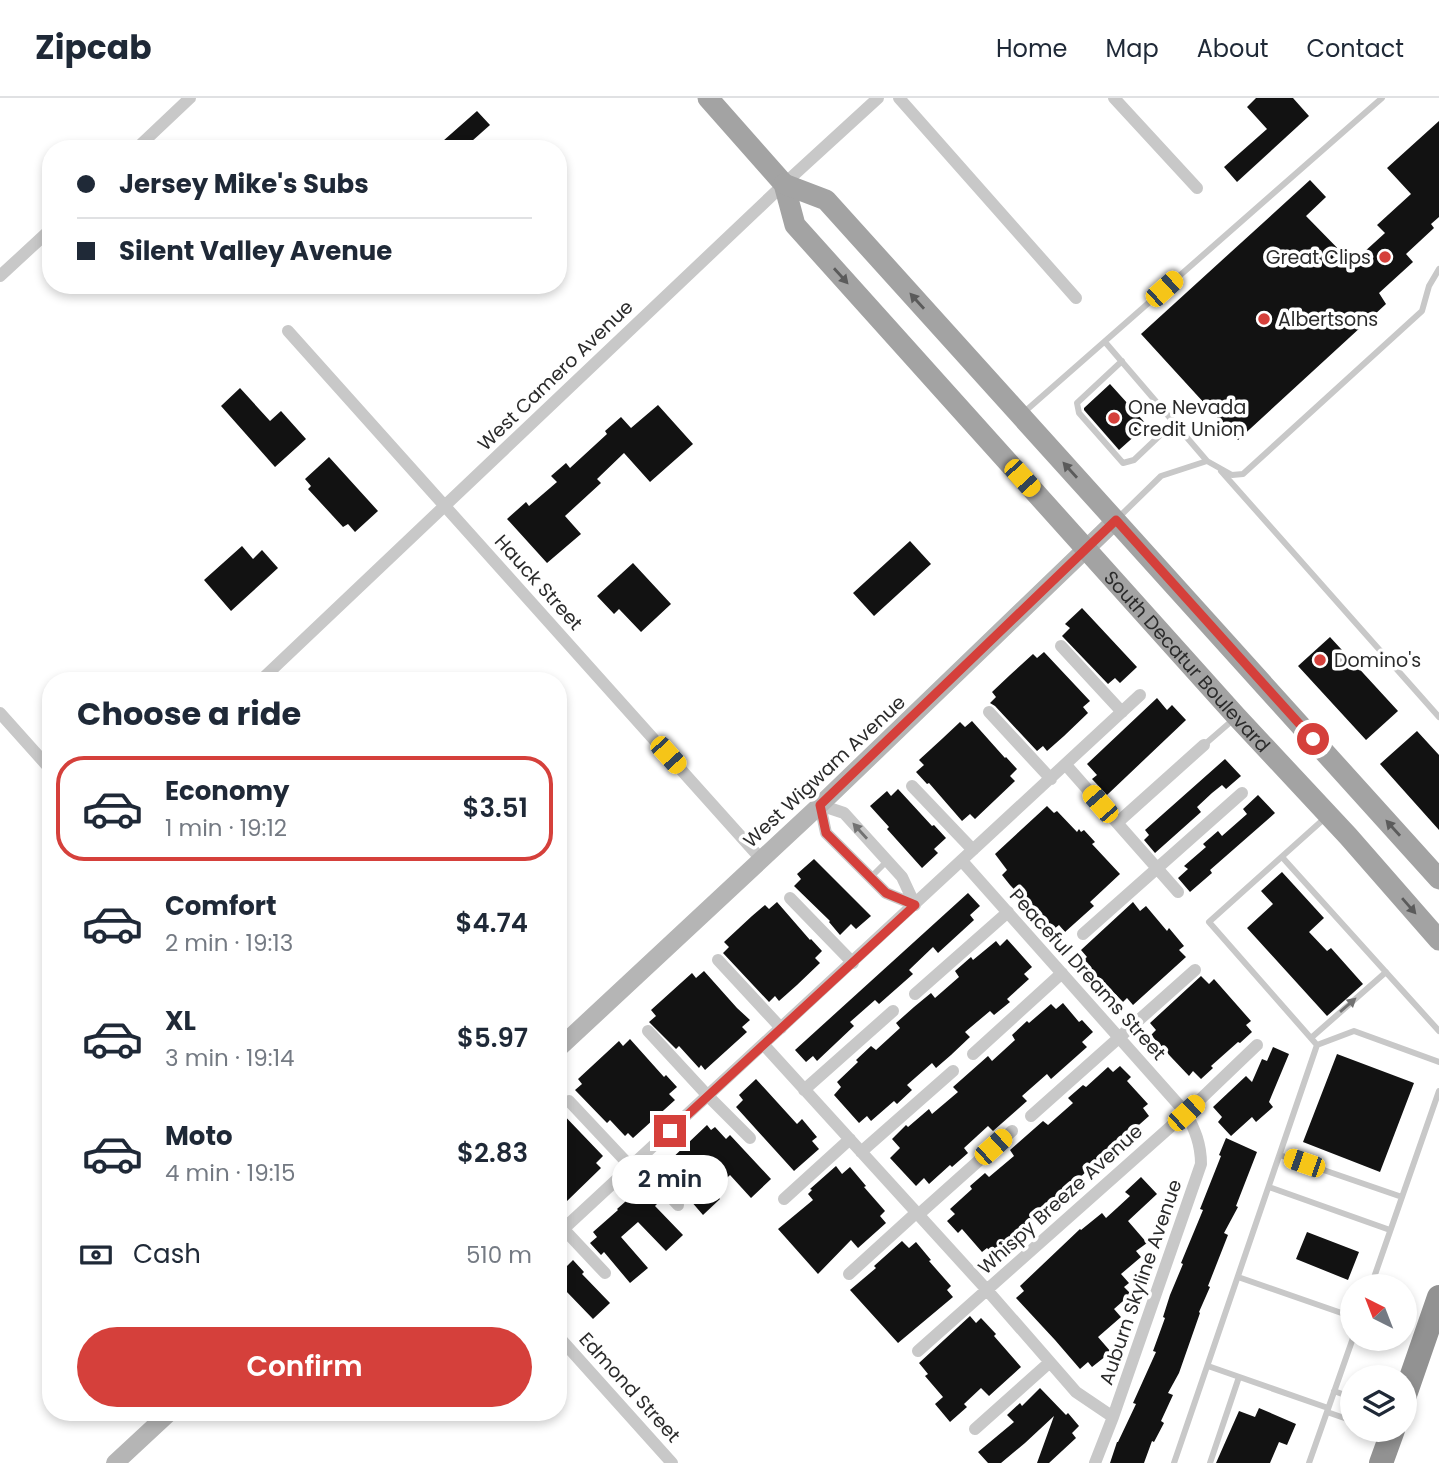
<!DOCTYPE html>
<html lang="en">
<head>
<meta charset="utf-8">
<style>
  body { margin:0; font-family:Poppins,sans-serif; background:#f2f2f3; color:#1f2937; height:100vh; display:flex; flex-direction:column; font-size:26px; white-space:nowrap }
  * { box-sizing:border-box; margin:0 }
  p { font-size:23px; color:#747a83 }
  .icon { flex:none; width:38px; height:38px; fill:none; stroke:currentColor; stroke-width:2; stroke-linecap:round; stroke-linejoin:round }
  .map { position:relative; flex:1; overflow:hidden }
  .details { position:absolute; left:42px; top:574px; width:525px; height:749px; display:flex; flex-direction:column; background:#fff; border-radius:28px; box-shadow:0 4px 10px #0003 }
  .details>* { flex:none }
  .hud { position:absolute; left:42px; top:42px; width:525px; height:154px; border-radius:28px; box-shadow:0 4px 10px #0003; display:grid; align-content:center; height:154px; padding:0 35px; background:#fff }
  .needle { width:46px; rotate:318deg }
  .buttons { position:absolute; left:1340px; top:1176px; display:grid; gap:14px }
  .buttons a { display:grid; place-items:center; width:77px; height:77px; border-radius:50%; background:#fff; box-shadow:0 4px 10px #0003; font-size:35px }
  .end { position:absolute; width:32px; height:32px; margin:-16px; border:9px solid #d5403b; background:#fff; box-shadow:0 0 0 4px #fff }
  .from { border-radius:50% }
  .bubble { position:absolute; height:49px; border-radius:24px; background:#fff; box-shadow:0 4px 10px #0003; font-size:23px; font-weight:600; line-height:49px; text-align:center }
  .car { position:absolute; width:21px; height:42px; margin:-21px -10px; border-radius:9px; box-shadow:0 0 5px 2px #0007; background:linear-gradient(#f5c518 24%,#345 0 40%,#f5c518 0 76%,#345 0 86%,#f5c518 0) }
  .hud b { display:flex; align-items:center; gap:24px; height:66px; font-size:26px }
  .hud b+b { border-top:2px solid #e0e1e3 }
  .hud i { width:18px; height:18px; background:#1f2937 }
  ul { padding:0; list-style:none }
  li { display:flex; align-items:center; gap:21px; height:105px; margin:0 14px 10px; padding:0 21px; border:4px solid transparent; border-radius:28px }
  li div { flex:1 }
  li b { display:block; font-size:26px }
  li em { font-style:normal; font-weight:600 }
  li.active { border-color:#d5403b }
  li>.icon { width:63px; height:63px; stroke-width:1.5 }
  h2 { padding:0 35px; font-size:32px; line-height:84px }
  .pay { display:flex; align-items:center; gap:18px; height:77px; padding:0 35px; font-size:26px }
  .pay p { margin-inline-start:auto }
  .action { display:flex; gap:14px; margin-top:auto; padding:14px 35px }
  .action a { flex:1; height:80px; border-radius:42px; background:#d5403b; color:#fff; font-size:28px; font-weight:600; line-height:80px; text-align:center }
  header { display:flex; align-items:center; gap:42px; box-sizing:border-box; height:98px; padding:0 35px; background:#fff; border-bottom:2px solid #e0e1e3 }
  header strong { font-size:33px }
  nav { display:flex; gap:38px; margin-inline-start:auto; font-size:24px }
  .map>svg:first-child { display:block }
</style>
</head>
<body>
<header>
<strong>Zipcab</strong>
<nav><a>Home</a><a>Map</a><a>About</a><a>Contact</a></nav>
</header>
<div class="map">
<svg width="1439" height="1365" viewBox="0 0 1439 1365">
  <rect width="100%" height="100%" fill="#fff"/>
  <path fill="#121212" d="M1256 0H1293L1309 18 1237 84 1224 69 1267 31 1247 9Z
    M477 13 490 27 463 51H450L443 43Z
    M1439 23V119L1431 126 1434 130 1406 156 1413 164 1379 195 1386 206 1238 342 1141 236 1310 82 1326 99 1306 118 1352 165 1385 135 1377 127 1411 96 1387 70Z
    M1110 286 1147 327 1119 352 1084 312V310Z
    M240 290 270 323 281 313 306 341 275 369 221 308Z
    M658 307 693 346 650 384 624 355 597 381 601 385 565 418 581 436 547 465 507 421 526 404 529 408 557 384 551 378 566 365 570 370 607 336 605 333 621 319 631 330Z
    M329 359 378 413 355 434 348 426 343 429 308 391 311 388 305 381Z
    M910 443 931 466 874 518 853 495Z
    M242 448 253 461 262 452 278 470 231 513 204 482Z
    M633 465 671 506 641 534 619 511 614 516 597 498Z
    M1082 510 1137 569 1120 585 1115 580 1108 586 1062 538 1070 530 1065 526Z
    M1330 539 1398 613 1366 642 1298 568Z
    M1044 554 1090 603 1083 609 1088 615 1064 638 1047 653 1043 648 1037 653 995 608 990 605 996 599 992 594 1010 577 1033 556 1037 560Z
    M1157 600 1167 612 1172 607 1186 622 1107 697 1092 681 1097 677 1087 666Z
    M972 623 1005 660 1006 659 1017 671 1010 678 1015 683 975 721 970 716 962 723 929 685 927 686 916 674 924 667 919 662 943 640 960 624 965 629Z
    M1417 633 1439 657V732L1380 666Z
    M1225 661 1241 678 1226 691 1222 687 1212 695 1197 709 1201 714 1155 755 1144 742 1149 737 1145 732Z
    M898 691 932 728 934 727 946 740 934 751 938 755 922 770 887 731 889 729 870 708 887 693 891 698Z
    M1258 697 1275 715 1210 772 1212 775 1190 794 1178 780 1188 771 1184 768 1206 749 1203 746 1218 733 1222 738 1247 716 1243 711Z
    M1047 708 1054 715 1057 713 1077 734 1079 731 1081 734 1084 732 1095 744 1092 746 1120 776 1090 804 1094 808 1065 834 1059 827 1054 831 1029 803 1027 805 1010 787 1002 777 1007 772 995 756Z
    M814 761 871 818 856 831 851 826 840 837 829 824 830 823 794 788 801 781 797 776Z
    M1282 774 1324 820 1309 834 1327 853 1331 850 1363 886 1327 918 1247 830 1273 806 1261 793Z
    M968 795 980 808 970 817 974 822 938 855 933 849 909 872 913 876 879 906 875 902 850 924 854 928 817 963 813 958 806 964 795 952Z
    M777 804 810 842 811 841 822 853 815 860 820 865 797 887 779 903 775 898 769 904 723 855 729 849 724 844 752 818 765 807 769 811Z
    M1133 804 1140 813 1146 808 1167 833 1169 830 1184 848 1179 852 1186 859 1133 907 1127 900 1123 904 1100 880 1098 881 1082 863 1087 859 1081 852Z
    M1007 841 1032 869 1024 876 1029 881 1007 901 1010 904 994 917 990 913 965 934 970 939 951 957 936 970 932 965 907 987 912 992 897 1006 894 1003 871 1023 867 1018 859 1025 834 997 841 989 837 984 858 964 856 962 871 948 876 952 900 930 896 925 914 909 931 895 935 900 959 879 955 873 971 859 973 862 996 843 1000 848Z
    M704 873 737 910 750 922 742 929 747 934 705 972 701 967 699 970 679 948 676 951 649 924 656 918 651 912 692 875 696 880Z
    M1201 878 1209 886 1214 881 1251 923 1246 927 1252 934 1240 945 1238 944 1211 968 1213 970 1201 981 1193 973 1189 978 1171 959 1151 937 1156 932 1150 925Z
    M1063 905 1079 924 1082 922 1093 934 1082 944 1087 949 1051 981 1047 976 1022 998 1027 1003 993 1033 988 1028 964 1050 968 1055 952 1069 950 1067 929 1086 924 1080 916 1088 890 1060 900 1050 892 1041 906 1027 908 1029 929 1011 932 1016 958 994 953 989 988 958 992 963 1015 942 1012 937 1027 923 1029 925 1051 906 1056 911Z
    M630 941 664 979 666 977 677 989 669 996 675 1002 633 1040 628 1035 625 1038 610 1022 607 1025 575 992 582 986 578 981 619 943 623 948Z
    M1273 949 1289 956 1269 1004 1273 1009 1256 1024 1252 1019 1231 1038 1218 1024 1222 1019 1213 1009 1246 978 1252 984 1262 961 1267 963Z
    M1337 956 1414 985 1380 1074 1303 1044Z
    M1120 968 1131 979 1127 983 1148 1006 1143 1010 1149 1018 1078 1081 1077 1079 1047 1106 1049 1108 1005 1144 1006 1146 994 1157 987 1150 982 1154 962 1131 958 1135 947 1123 955 1116 950 1111 972 1091 970 1088 985 1075 989 1079 1014 1058 1010 1052 1043 1023 1048 1027 1073 1005 1068 1000 1083 987 1086 989 1108 969 1113 974Z
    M756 981 797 1026 802 1021 817 1039 812 1043 819 1051 794 1073 736 1009 743 1002 739 997Z
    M558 1011 603 1058 596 1065 601 1070 565 1105 558 1097Z
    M707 1027 711 1032 715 1029 726 1041 730 1037 771 1081 751 1100 730 1077 713 1093 720 1101 703 1117 677 1087 674 1090 662 1077 670 1070 666 1066Z
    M1226 1040 1257 1054 1236 1108 1238 1109 1224 1135 1228 1137 1208 1188 1210 1189 1199 1214 1200 1215 1179 1275 1168 1295 1173 1297 1161 1323 1164 1325 1154 1344 1152 1343 1144 1365H1110L1117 1344H1118L1136 1306 1133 1305 1156 1254 1153 1253 1165 1220 1163 1219 1170 1197 1183 1166 1181 1165 1203 1112 1200 1111 1221 1058 1219 1057Z
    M836 1068 842 1076 850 1069 866 1088 864 1089 885 1113 880 1118 886 1125 858 1150 851 1142 818 1176 778 1131 813 1102 808 1096 812 1092 810 1091Z
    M1141 1079 1157 1096 1128 1123 1147 1145 1136 1153 1141 1159 1121 1176 1129 1185 1124 1189 1131 1196 1114 1211 1121 1219 1098 1239 1111 1254 1092 1269 1088 1264 1080 1271 1055 1242 1016 1200 1024 1193 1020 1188 1080 1131 1081 1132 1102 1115 1106 1120 1117 1110 1130 1098 1125 1094Z
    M646 1093 657 1106 655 1108 683 1137 666 1153 638 1124 621 1139 648 1170 630 1185 604 1154 601 1157 590 1145 597 1139 593 1134 618 1112 617 1111 634 1096 638 1101Z
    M1307 1134 1359 1154 1348 1182 1296 1161Z
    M902 1143 909 1150 916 1144 931 1162 929 1163 951 1188 947 1192 953 1199 898 1245 850 1192 876 1170 874 1168Z
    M558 1161 566 1169 573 1162 584 1174 582 1176 610 1205 593 1221 565 1192 558 1198Z
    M970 1218 976 1225 981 1220 996 1236 994 1238 1021 1269 989 1298 981 1290 964 1306 967 1309 950 1324 935 1306 943 1299 925 1278 928 1276 919 1265Z
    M1040 1290 1066 1317 1068 1315 1079 1328 1072 1335 1076 1340 1049 1365H1037L1054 1318 1025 1345 1001 1365H988L978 1354 1014 1324 1007 1317 1020 1305 1022 1308Z
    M1259 1310 1296 1326 1287 1347 1279 1344 1270 1365H1216L1239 1313 1255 1319Z"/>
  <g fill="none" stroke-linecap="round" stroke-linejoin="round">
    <path stroke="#c8c8c8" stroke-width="6" d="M1105 244 1207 363
      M1122 263 1077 305 1079 315 1123 365 1134 362 1174 324
      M1022 316 1382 0
      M1221 373 1439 619
      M1117 421 1161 378 1207 363 1232 377 1243 376 1422 213 1429 188 1439 171
      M1204 647 1234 621
      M1282 759 1439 933
      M870 780 887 763
      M1311 940 1386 874
      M1317 947 1354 933 1439 964
      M1280 1057 1402 1099
      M1269 1089 1390 1132
      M1238 1179 1353 1219
      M1371 1188 1439 993
      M1208 1268 1328 1310
      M1334 1293 1353 1300
      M1327 1314 1353 1323
      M1174 1365 1317 947 1209 824 1325 720
      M1210 1365 1239 1279
      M1309 1365 1353 1240"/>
    <path stroke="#c8c8c8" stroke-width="12" d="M899 0 1076 200
      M1114 0 1197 90
      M136 51 190 0
      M0 178 51 131
      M288 233 761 761
      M1061 548 1122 614
      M260 583 784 86 878 0
      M989 614 1051 681
      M0 615 51 672
      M1066 667 1178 794
      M912 688 973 752
      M820 707 826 735 886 795 915 807
      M820 707 844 715 902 779 915 807
      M1117 725 1204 647
      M962 763 1186 1015C1195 1032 1201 1046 1201 1066L1113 1319 1095 1365
      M790 800 853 865
      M1083 836 1242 695
      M718 862 781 930
      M915 896 1008 814
      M648 933 708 998 750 1040
      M764 947 987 1192 1076 1294 1113 1319
      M973 956 1062 875
      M804 992 893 913
      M569 1003 631 1069 654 1081 678 1107
      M1031 1018 1195 872
      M861 1054 953 973
      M784 1101 850 1041
      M918 1117 1012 1033
      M558 1125 605 1175
      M558 1136 1140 597
      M849 1176 916 1115
      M558 1238 672 1365
      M918 1253 1186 1015 1257 947
      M975 1331 1050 1264"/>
    <path stroke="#b5b5b5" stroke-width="18" d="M558 951 820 707 1116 422
      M115 1365 170 1314"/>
    <g stroke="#a3a3a3" stroke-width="21">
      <path id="s1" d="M708 0 784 86 795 127 1236 618 1348 738 1439 842"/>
      <path d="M784 86 826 102 1439 781"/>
    </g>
    <path stroke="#929292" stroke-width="24" d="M1405 1297 1439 1199
      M1381 1365 1393 1332"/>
  </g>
  <defs><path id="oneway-solid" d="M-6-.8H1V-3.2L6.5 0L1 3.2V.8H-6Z" transform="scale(1.75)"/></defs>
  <g fill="#5b5b5b">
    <use href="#oneway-solid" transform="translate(841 178) rotate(48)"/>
    <use href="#oneway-solid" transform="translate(917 203) rotate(-132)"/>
    <use href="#oneway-solid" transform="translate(1070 372) rotate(-132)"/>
    <use href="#oneway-solid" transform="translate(1393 730) rotate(-132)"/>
    <use href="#oneway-solid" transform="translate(1409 808) rotate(49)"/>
  </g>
  <g fill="#727272">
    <use href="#oneway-solid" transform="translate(860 733) rotate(-132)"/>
    <use href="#oneway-solid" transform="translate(1348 907) rotate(-41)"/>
  </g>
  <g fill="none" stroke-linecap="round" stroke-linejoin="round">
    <path stroke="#d5403b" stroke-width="9" d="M670 1033 915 807 886 795 826 735 820 707 1116 422 1313 641"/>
  </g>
  <g fill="#d5403b" stroke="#fff" stroke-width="2.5">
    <circle cx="1385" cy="159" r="7"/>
    <circle cx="1264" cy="221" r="7"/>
    <circle cx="1114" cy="320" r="7"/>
    <circle cx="1320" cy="562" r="7"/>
  </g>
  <g text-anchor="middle" stroke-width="7" stroke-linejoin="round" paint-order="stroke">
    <g font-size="19" fill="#2b2b2b" stroke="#fff" text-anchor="start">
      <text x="1371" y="166" text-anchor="end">Great Clips</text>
      <text x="1278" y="228">Albertsons</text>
      <text x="1128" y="316">One Nevada<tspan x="1128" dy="22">Credit Union</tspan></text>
      <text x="1334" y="569">Domino's</text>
    </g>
    <g font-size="19" fill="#2b2b2b" stroke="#fff">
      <text transform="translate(555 277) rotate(-44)" y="7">West Camero Avenue</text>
      <text transform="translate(539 484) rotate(48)" y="7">Hauck Street</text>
      <text dy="7" stroke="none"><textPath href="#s1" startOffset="744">South Decatur Boulevard</textPath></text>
      <text transform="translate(824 673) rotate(-43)" y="7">West Wigwam Avenue</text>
      <text transform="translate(1088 876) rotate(48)" y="7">Peaceful Dreams Street</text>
      <text transform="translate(1060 1101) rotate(-42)" y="7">Whispy Breeze Avenue</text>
      <text transform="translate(1140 1184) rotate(-71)" y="7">Auburn Skyline Avenue</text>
      <text transform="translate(630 1289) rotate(48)" y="7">Edmond Street</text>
    </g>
  </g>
</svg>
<div class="buttons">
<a><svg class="needle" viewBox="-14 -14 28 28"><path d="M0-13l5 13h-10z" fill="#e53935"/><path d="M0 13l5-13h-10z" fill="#747a83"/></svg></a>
<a><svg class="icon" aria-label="layers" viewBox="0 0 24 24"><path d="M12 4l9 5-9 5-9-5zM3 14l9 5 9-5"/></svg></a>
</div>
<i class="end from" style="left:1313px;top:641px"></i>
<i class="end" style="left:670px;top:1033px"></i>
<div class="bubble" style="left:612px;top:1057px;width:116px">2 min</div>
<i class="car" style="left:1164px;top:191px;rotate:48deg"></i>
<i class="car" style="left:1022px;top:380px;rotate:138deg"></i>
<i class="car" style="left:668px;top:657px;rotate:138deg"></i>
<i class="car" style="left:1100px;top:706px;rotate:319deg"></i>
<i class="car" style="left:1186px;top:1015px;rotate:47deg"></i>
<i class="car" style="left:993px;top:1049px;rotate:48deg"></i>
<i class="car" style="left:1304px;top:1065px;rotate:289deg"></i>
<div class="hud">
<b><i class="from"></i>Jersey Mike's Subs</b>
<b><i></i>Silent Valley Avenue</b>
</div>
<section class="details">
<h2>Choose a ride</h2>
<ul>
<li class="active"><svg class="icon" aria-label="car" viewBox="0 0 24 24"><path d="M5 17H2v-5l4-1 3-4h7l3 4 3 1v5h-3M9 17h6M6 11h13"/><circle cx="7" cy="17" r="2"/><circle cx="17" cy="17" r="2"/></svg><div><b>Economy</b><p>1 min · 19:12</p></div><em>$3.51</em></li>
<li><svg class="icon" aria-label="car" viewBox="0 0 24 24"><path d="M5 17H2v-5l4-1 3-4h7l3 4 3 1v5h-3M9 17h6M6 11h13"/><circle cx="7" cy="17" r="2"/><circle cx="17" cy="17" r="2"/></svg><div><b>Comfort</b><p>2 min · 19:13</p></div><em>$4.74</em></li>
<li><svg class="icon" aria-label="car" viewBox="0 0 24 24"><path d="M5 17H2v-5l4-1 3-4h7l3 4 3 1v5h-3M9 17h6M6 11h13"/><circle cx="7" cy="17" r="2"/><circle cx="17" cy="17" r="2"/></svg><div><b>XL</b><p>3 min · 19:14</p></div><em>$5.97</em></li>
<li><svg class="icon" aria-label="car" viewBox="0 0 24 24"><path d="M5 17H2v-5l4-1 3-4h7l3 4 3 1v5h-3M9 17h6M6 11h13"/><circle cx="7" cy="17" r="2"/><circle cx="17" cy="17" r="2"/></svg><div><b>Moto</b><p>4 min · 19:15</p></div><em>$2.83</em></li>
</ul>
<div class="pay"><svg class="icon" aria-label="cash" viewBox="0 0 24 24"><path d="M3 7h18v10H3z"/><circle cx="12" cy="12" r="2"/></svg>Cash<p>510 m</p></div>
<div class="action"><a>Confirm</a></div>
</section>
</div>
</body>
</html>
